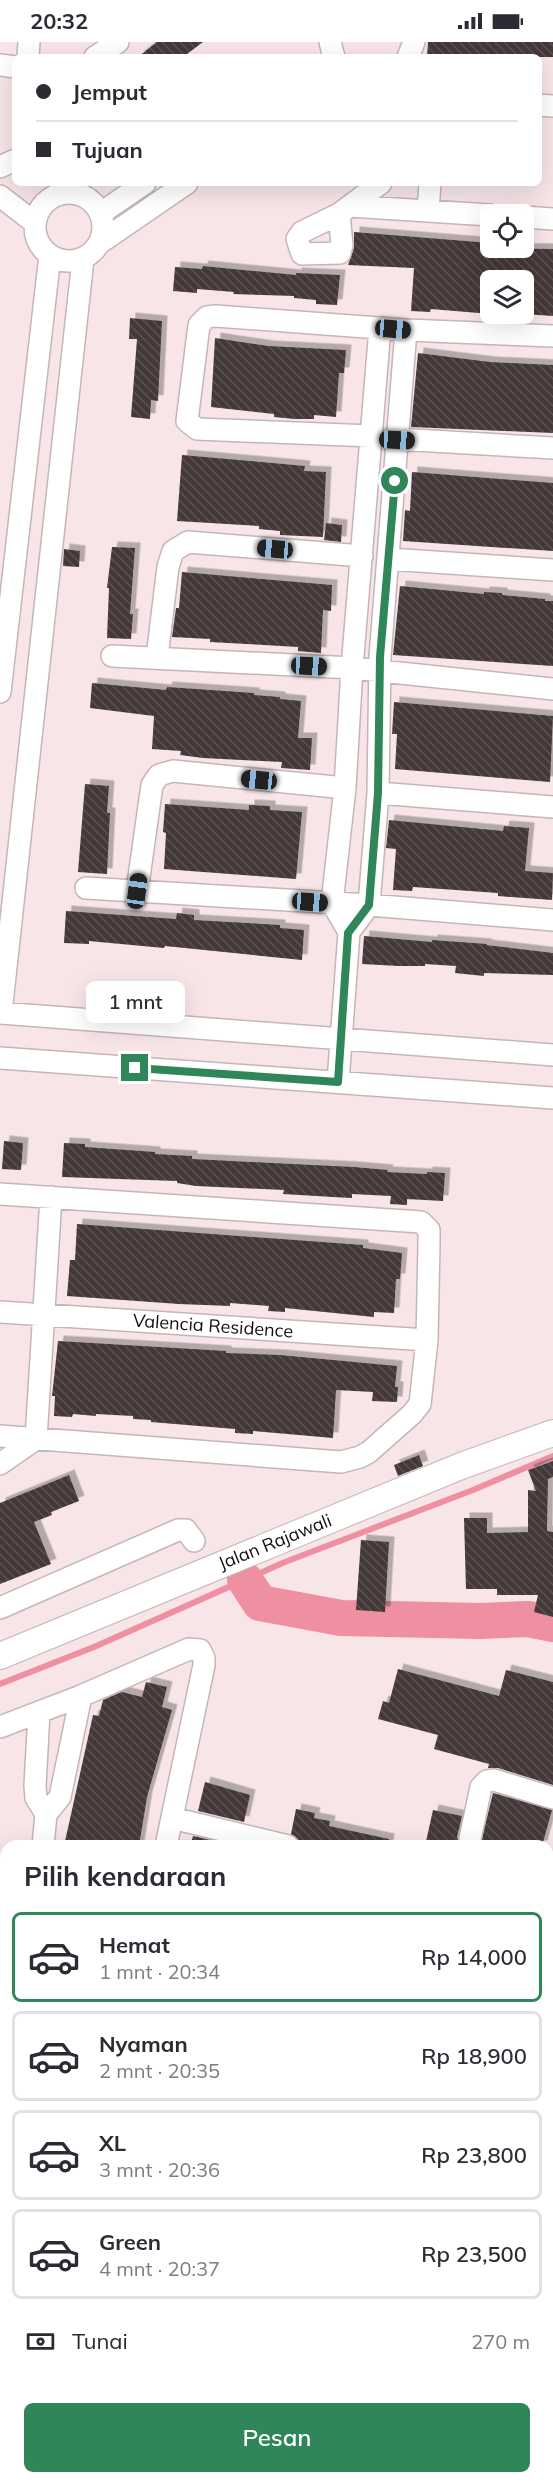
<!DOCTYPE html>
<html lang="id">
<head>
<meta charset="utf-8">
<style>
  body { margin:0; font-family:Mulish,sans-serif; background:#f7f7f7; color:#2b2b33; height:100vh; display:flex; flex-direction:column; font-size:22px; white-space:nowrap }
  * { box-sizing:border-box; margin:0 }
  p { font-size:20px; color:#7c7c81 }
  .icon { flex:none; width:33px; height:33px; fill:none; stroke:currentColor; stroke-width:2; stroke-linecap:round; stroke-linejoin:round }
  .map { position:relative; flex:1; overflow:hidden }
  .panel { position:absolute; left:0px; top:1798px; width:554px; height:644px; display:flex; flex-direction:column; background:#fff; border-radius:18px 18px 0 0; box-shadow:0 6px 24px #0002 }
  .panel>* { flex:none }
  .hud { position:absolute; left:12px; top:12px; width:530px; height:132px; border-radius:9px; box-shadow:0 6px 24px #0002; display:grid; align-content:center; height:132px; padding:0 24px; background:#fff }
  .tools { position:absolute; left:480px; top:162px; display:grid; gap:12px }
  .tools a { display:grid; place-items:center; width:54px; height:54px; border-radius:9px; background:#fff; box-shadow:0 6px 24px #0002; font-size:30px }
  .end { position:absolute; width:27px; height:27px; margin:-14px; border:8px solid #2f8659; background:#fff; box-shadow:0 0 0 3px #fff }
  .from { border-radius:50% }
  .bubble { position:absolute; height:42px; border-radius:9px; background:#fff; box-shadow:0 6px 24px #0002; font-size:20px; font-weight:600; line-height:42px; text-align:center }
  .car { position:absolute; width:18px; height:36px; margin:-18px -9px; border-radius:8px; box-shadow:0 0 4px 2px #0007; background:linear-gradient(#222 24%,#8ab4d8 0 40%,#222 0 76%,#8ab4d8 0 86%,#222 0) }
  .hud b { display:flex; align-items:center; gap:21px; height:57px; font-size:22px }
  .hud b+b { border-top:2px solid #e1e1e2 }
  .hud i { width:15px; height:15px; background:#2b2b33 }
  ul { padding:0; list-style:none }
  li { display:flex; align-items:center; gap:18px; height:90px; margin:0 12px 9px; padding:0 12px; border:3px solid #e1e1e2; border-radius:9px }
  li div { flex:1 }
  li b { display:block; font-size:22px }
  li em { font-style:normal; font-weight:600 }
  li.selected { border-color:#2f8659 }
  li>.icon { width:54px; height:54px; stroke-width:1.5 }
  h2 { padding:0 24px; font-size:27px; line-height:72px }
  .pay { display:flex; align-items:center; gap:15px; height:66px; padding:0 24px; font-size:22px }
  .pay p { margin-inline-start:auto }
  .action { display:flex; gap:12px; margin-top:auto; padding:12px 24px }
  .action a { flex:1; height:69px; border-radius:9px; background:#2f8659; color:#fff; font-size:24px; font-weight:600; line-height:69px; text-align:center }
  .status { display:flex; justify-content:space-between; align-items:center; height:42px; padding:0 30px; background:#fff; direction:ltr }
  .status svg { height:16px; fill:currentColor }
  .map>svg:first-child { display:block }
</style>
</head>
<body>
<div class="status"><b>20:32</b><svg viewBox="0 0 49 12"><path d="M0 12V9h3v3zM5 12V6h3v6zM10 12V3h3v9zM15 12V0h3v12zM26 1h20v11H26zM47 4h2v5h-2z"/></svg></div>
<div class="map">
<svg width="553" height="2441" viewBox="0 0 553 2441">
  <defs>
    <pattern id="building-back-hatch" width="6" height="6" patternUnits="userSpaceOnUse" patternTransform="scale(1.5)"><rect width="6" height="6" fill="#443739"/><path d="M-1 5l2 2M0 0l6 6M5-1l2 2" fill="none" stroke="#5b5152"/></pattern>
    <filter id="shadow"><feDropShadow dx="5.5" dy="-5.5" stdDeviation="0" flood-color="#0004"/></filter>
  </defs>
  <rect width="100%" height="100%" fill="#f7e5e8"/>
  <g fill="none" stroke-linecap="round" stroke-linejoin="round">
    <path stroke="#ee8fa2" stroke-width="6" d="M0 1642 94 1605 285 1520 473 1448 553 1414"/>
    <path stroke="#ee8fa2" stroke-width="36" d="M245 1538 260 1561 341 1576 480 1579 528 1577 553 1582"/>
  </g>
  <path fill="url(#building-back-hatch)" filter="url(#shadow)" d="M157 0H203L183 15H138Z
    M428 0H553V15H427Z
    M354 190 490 201V206L553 207V274L524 272V235L493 234 490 235 491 272 431 267 430 270 411 269 414 226 348 223 354 206Z
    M203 224 296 233V231L340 233 337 263 316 262V258L294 256V254L233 252 234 250 197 247V251L173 249 175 225 202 227Z
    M130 276 162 279 158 359 151 358 150 377 131 375 137 297H129Z
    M215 296 268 304 346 308 344 331H339L336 375 314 373V377H295L274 375V372L211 365Z
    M418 311 490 320 553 323V391L411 385Z
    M182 413 305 424 304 429 326 430 323 495 280 493V489L259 487V484L177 479Z
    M412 430 553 441V509L403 499 405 468 410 469Z
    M326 481 342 483 341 500 324 498Z
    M112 505 135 506 130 572H133L131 597 107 596 109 546H107Z
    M64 507 80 509 79 525 63 524Z
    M182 530 332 543 331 569 323 568 321 611 298 609V605L210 600V597L172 595 176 566H179Z
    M400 544 484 552V550L502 551V553L545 557V559H553V624L393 613Z
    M92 641 166 648 167 645 254 651V653L280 655V657L301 659 298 696H312L310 728 281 726 282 720 203 716 180 713 181 709 152 707 154 674 90 666Z
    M394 660 553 674 550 740 395 727 397 692H392Z
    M85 742 109 744 107 771H110L107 832 78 830Z
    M165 762 249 768V763L270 764V768L302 770 296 837 164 827 166 791 163 790Z
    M389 778 503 789 504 784 529 786 525 829 553 831 552 858 498 854V851L442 847 413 845 412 849 393 848 396 807 386 806Z
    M66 869 176 877 177 871 194 873V878L280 883V886L304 888 302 918 165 904 164 906 89 899V902L64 901Z
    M364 894 432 900V898L487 902 486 903 553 911V933L484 931V934L455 931 456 924 425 922V924H399L362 922Z
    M4 1099 23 1101 21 1128 2 1127Z
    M64 1101 85 1102V1105L155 1110V1112L192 1114V1117L354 1125 388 1128 387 1130 427 1132V1130L445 1131 443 1159 407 1157V1163L390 1162 391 1154 352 1152V1156L333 1155 283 1152 284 1148 196 1144 177 1141V1139L62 1135Z
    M77 1182 363 1203V1206L402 1211 400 1237H396L394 1271 374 1270V1275L285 1266V1270L268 1269 269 1264 230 1261V1264L179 1262 67 1254 70 1218H75Z
    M58 1299 226 1309V1311L280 1313 397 1324 395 1345H398L397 1360 372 1359 373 1350 336 1348 333 1396 253 1389V1392L235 1391V1387L151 1380V1378L133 1377V1374L96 1372V1374L73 1372 72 1375 54 1374 55 1354H52Z
    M419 1413 423 1424 398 1434 394 1423Z
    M553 1419V1435L548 1437 547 1489 553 1490V1575L534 1570 538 1553H497V1547H466L464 1476H487V1491L528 1490V1448L536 1449 528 1428Z
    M69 1433 79 1459 51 1470 52 1473 34 1480 51 1522 0 1542V1461Z
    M361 1498 389 1500 385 1570 356 1568Z
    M398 1627 499 1654 506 1628 553 1640V1743L498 1726H488L489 1722 434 1707 438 1693 378 1677 383 1659 389 1661Z
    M146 1640 167 1645 162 1665 172 1668 147 1755 139 1804H64L93 1673 99 1674 103 1658 122 1650 142 1655Z
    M205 1740 250 1753 244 1780 198 1769Z
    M493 1751 552 1768 542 1804H480Z
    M296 1767 315 1771 314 1776 330 1779 329 1784 389 1797 388 1804H310L311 1802 300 1799 291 1792Z
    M433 1768 462 1774 457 1795 460 1804H425Z
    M193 1794 234 1804H190Z"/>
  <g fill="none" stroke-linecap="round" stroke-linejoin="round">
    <g stroke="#c6b5b8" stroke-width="24">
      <path id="minor" d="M330 0 334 15
        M28 15 29 0
        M95 15 118 0
        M408 15 414 0
        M0 23 15 25
        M538 63 553 64
        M0 125 15 118
        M35 185a34 34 0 1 1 68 0a34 34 0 1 1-68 0Z
        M0 154 35 181
        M350 164 490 173
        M428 169 430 141
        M101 171 145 141
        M339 172 342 203 340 211 302 212 297 197 302 190 339 172 381 141
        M524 175 553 177
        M101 200 187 141
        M371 394 197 387 187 379 199 283 207 275 216 274 406 288 553 294
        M397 397 553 406
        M389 517 553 528
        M112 614 352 626 553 647
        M157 615 168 525 173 509 188 500 362 514
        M0 650 50 213
        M378 751 553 765
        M86 846 369 863 553 878
        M137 849 152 743 159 733 173 729 345 746
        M349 890 332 861 345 746 352 626 380 286
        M0 971 553 1013
        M1 971 83 217
        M0 1016 553 1056
        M338 1040 349 890 369 863 378 751 380 615 406 288
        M0 1152 421 1180 429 1188V1202L427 1298 420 1362 412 1372 369 1410 360 1415 341 1420 0 1394
        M0 1270 427 1298
        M0 1422 36 1397 51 1155
        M0 1566 178 1488H186L194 1499
        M39 1670 35 1744 36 1756 46 1772
        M0 1685 81 1654 189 1607 200 1608 204 1616V1623L166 1804
        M172 1776 288 1804
        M470 1797 481 1745 487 1739 494 1738 553 1756
        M43 1804 46 1772 60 1755 81 1654
        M0 1868H6
        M0 1982H6
        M0 2095H6
        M0 2210H6
        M0 2325H6
        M0 2432H6
        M44 2436 68 2441
        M164 2436 181 2441"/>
    </g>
    <g stroke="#c6b5b8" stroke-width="28">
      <path id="tertiary" d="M0 1614 461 1424 553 1391
        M548 1963 553 1937
        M548 2096 553 2097
        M442 2441 443 2436"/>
    </g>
    <use href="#minor" stroke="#fff" stroke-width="21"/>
    <use href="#tertiary" stroke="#fff" stroke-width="26"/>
  </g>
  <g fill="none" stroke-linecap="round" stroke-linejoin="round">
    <path stroke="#2f8659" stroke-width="8" d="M135 1026 338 1040 348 891 369 863 378 751 380 615 395 439"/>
  </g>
  <g text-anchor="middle" stroke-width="6" stroke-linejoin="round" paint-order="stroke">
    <g font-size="18" fill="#150f10" stroke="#fff">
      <text transform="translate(213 1284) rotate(4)" y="6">Valencia Residence</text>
      <text transform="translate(275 1500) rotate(-22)" y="6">Jalan Rajawali</text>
    </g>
  </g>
</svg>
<div class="tools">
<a><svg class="icon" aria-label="locate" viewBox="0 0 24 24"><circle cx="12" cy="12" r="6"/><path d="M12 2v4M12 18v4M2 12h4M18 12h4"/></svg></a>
<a><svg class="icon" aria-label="layers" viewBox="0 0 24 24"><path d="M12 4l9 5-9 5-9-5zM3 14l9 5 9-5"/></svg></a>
</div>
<i class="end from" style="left:395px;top:439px"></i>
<i class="end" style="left:135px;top:1026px"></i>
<div class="bubble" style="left:86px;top:939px;width:99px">1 mnt</div>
<i class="car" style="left:393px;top:287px;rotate:95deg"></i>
<i class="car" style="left:397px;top:398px;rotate:93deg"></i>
<i class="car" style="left:275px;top:507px;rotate:275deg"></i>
<i class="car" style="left:309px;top:624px;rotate:93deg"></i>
<i class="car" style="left:259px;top:738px;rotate:276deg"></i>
<i class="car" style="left:137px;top:849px;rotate:8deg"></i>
<i class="car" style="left:310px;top:860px;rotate:94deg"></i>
<div class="hud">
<b><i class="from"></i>Jemput</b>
<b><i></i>Tujuan</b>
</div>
<section class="panel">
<h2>Pilih kendaraan</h2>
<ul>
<li class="selected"><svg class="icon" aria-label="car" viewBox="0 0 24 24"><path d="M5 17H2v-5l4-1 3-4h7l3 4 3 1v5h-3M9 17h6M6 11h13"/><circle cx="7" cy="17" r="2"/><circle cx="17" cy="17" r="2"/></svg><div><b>Hemat</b><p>1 mnt · 20:34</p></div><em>Rp 14,000</em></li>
<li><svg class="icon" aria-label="car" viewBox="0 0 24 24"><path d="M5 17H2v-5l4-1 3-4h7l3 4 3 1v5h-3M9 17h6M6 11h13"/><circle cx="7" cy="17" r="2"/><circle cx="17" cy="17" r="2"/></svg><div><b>Nyaman</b><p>2 mnt · 20:35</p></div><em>Rp 18,900</em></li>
<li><svg class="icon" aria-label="car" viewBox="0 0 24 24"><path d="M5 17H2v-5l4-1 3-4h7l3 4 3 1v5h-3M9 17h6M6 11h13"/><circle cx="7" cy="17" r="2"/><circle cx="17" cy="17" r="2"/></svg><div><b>XL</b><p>3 mnt · 20:36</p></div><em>Rp 23,800</em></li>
<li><svg class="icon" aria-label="car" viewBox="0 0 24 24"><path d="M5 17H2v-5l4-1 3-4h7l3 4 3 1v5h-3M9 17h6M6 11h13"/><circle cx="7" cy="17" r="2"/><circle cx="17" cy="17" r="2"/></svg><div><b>Green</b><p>4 mnt · 20:37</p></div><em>Rp 23,500</em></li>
</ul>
<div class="pay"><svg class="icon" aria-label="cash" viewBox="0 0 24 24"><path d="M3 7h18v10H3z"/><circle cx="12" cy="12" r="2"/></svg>Tunai<p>270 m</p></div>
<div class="action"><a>Pesan</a></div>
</section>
</div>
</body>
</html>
